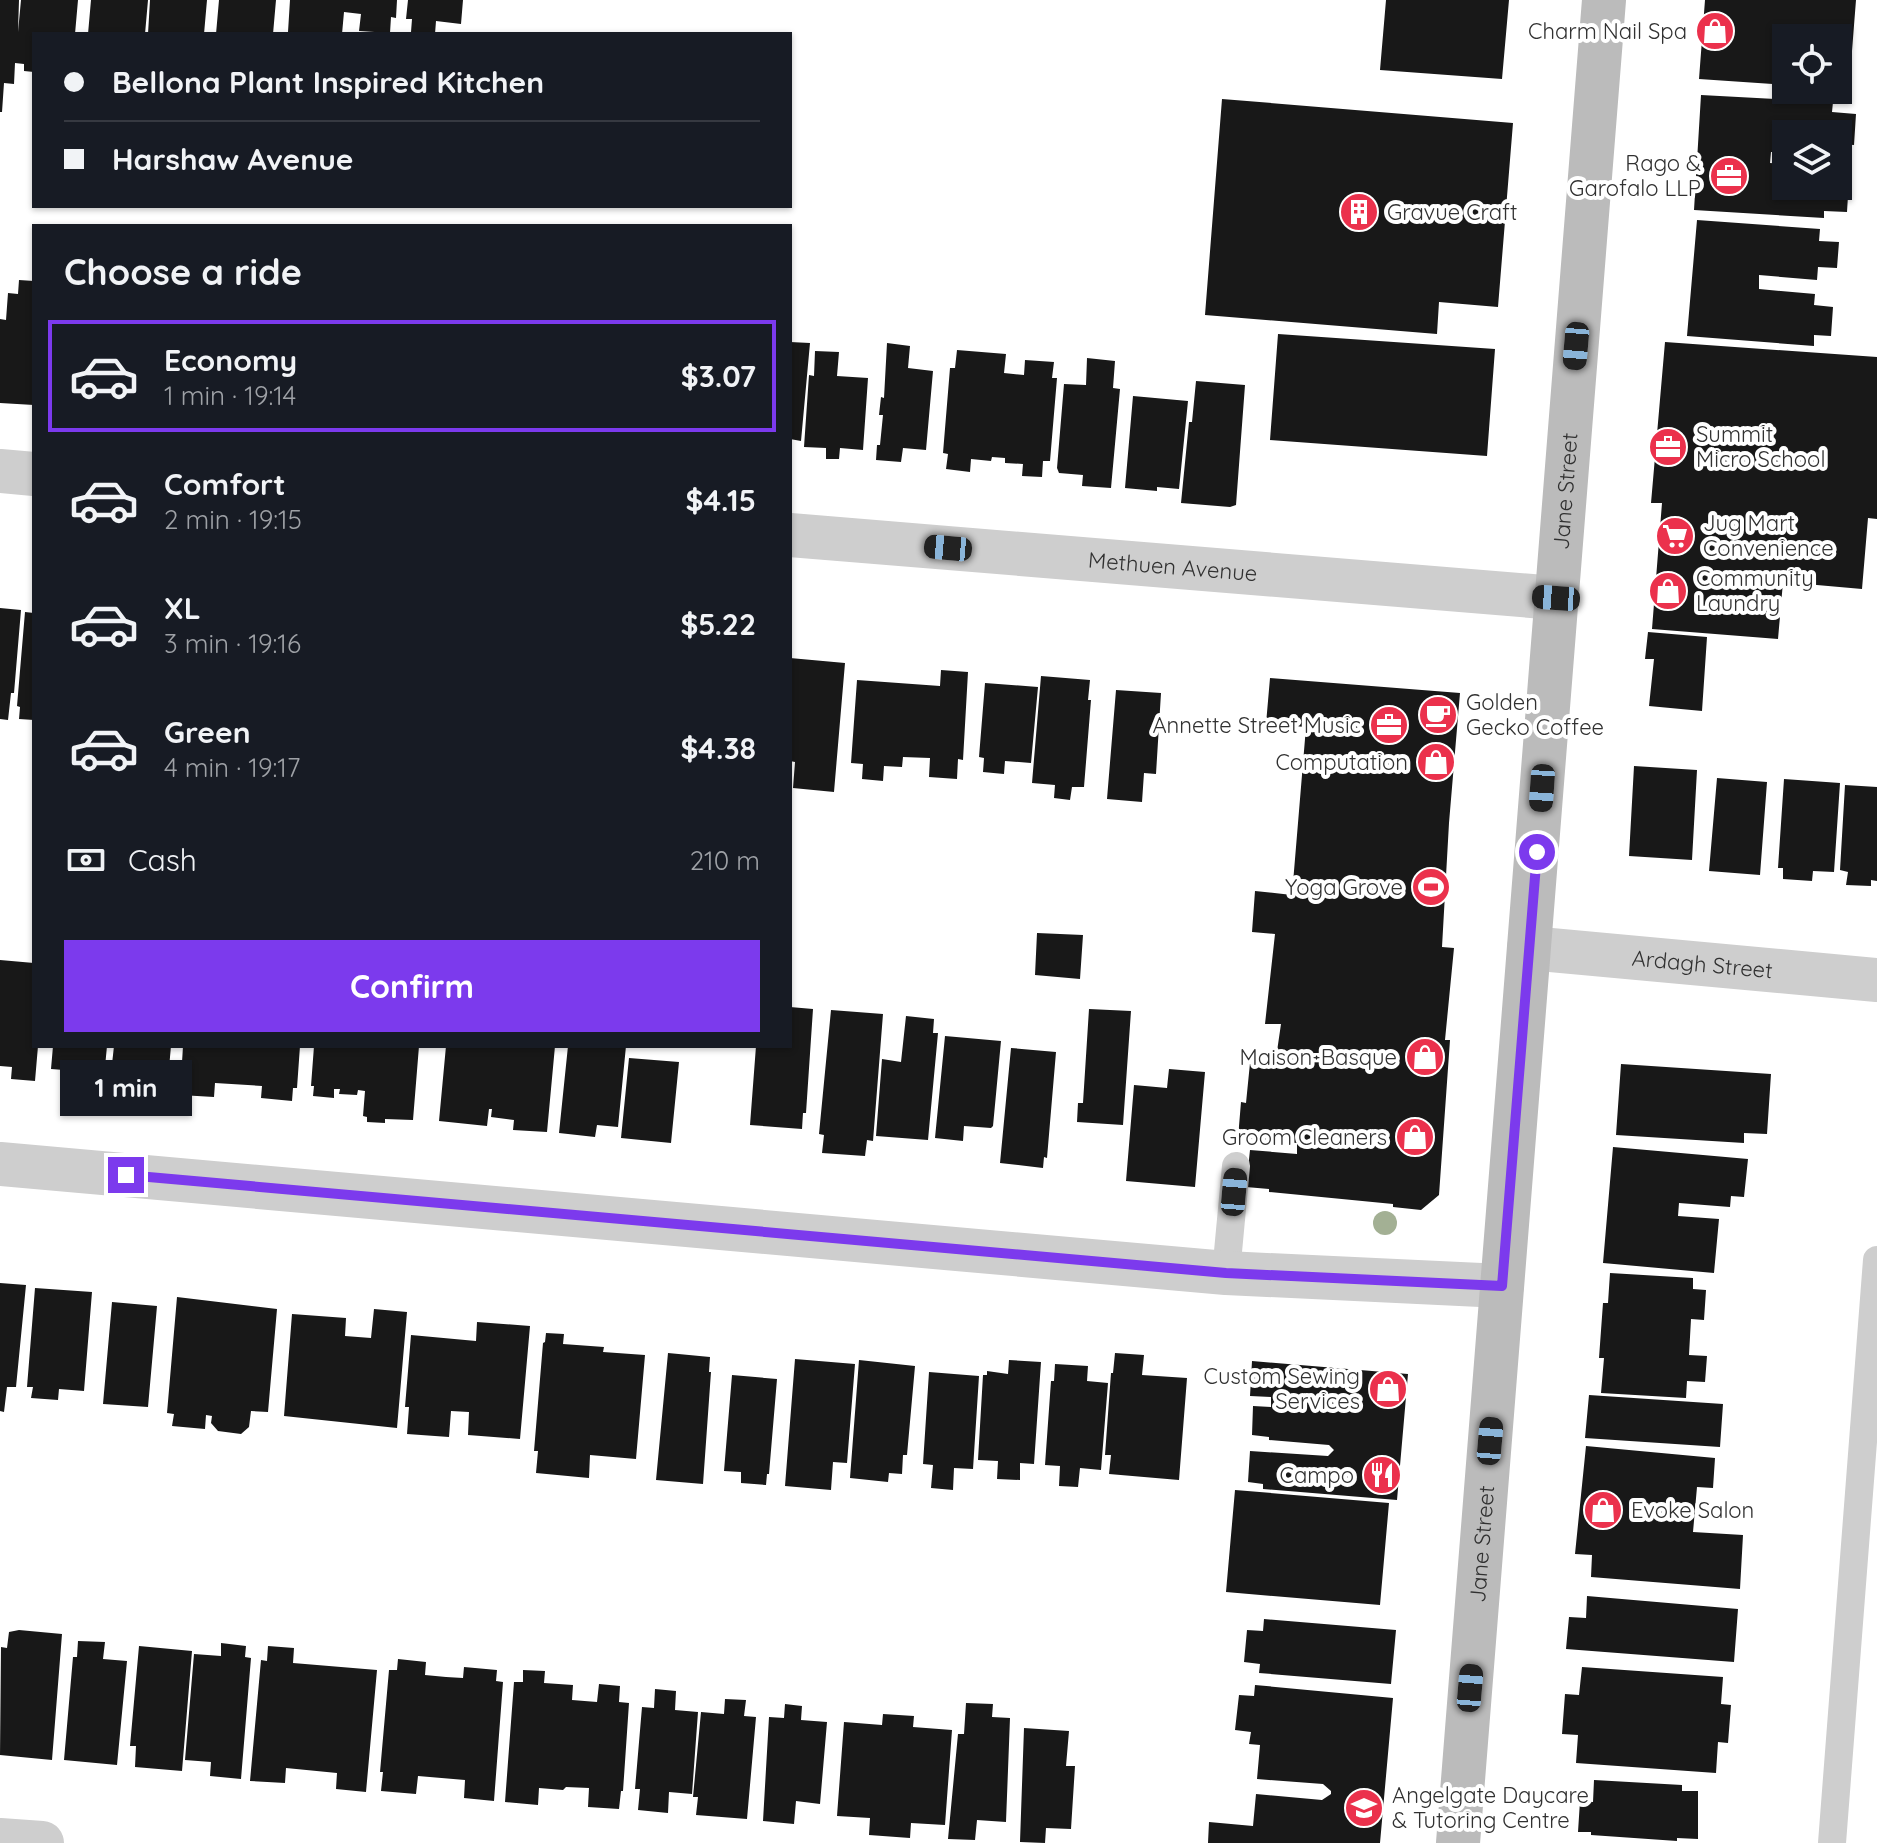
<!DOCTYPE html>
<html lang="en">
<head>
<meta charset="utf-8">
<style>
  body { margin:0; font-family:Quicksand,sans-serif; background:#20242c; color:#f1f3f6; height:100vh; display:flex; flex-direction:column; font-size:30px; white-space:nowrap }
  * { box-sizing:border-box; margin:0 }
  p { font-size:26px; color:#9ea1a6 }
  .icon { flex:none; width:44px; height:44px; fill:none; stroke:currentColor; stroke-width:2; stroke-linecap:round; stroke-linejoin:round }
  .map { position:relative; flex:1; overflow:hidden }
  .side { position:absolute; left:32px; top:224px; width:760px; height:824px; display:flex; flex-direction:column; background:#171b24; border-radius:0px; box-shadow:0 2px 6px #0004 }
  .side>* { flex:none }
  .hud { position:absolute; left:32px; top:32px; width:760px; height:176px; border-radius:0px; box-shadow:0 2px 6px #0004; display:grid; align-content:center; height:176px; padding:0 32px; background:#171b24 }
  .fabs { position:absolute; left:1772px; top:24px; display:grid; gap:16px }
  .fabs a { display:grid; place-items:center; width:80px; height:80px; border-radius:0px; background:#171b24; box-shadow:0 2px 6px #0004; font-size:40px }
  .end { position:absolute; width:36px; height:36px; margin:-18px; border:10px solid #7c3aed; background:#fff; box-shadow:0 0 0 4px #fff }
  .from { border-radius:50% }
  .bubble { position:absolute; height:56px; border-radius:0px; background:#171b24; box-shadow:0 2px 6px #0004; font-size:26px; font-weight:700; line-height:56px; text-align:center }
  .car { position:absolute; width:24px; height:48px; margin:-24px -12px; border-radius:10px; box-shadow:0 0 6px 2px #0007; background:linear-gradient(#222 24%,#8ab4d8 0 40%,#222 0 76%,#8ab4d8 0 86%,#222 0) }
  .hud b { display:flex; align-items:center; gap:28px; height:76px; font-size:30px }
  .hud b+b { border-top:2px solid #363941 }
  .hud i { width:20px; height:20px; background:#f1f3f6 }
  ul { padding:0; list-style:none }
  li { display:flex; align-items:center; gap:24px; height:112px; margin:0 16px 12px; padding:0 16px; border:4px solid transparent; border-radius:0px }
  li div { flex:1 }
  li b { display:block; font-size:30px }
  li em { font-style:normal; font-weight:700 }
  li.selected { border-color:#7c3aed }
  li>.icon { width:72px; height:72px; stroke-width:1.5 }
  h2 { padding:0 32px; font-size:36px; line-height:96px }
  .pay { display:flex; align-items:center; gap:20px; height:88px; padding:0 32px; font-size:30px }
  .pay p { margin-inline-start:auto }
  .action { display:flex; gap:16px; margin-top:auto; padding:16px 32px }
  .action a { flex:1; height:92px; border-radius:0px; background:#7c3aed; color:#fff; font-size:32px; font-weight:700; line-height:92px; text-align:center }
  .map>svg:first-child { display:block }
</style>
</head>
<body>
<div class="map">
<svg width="1877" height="1843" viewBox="0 0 1877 1843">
  <rect width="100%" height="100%" fill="#fff"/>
  <path fill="#181818" d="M0 0H19L18 32 21 0H78L75 34H34V72L24 71V64L15 63 14 84 4 83 2 112H0Z
    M91 0H148L145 34H88Z
    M150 0H207L204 34H148Z
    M219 0H276L273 34H216Z
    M290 0H397L396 18 391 17 390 33 359 31 361 14 344 12 342 34H293L288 32Z
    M408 0H463L461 24 436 21 435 34 411 32 412 19H406Z
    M1386 0H1509L1502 79 1380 70Z
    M1705 0H1856L1849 89 1838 88V38H1786V85L1699 79Z
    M1701 95 1833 102 1832 112 1856 114 1854 145 1838 144V134H1786V152H1771L1770 163 1786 164V186H1838V179H1849L1847 212 1824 211V218L1694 210Z
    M1222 99 1513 123 1498 307 1439 302 1437 334 1205 315Z
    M1697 220 1820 229 1819 241 1839 242 1837 268 1818 267 1817 280 1759 275V289L1815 294 1814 305 1833 307 1831 336 1814 335V346L1687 336Z
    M19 280 34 281V405L0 403V319L6 320 8 293 18 294Z
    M1278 334 1495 349 1487 456 1270 440Z
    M790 342 810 343 801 441 790 439Z
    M1665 342 1877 357V519L1868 518 1862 589 1783 582 1778 639 1652 629 1662 503H1651Z
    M887 343 910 346 908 368 933 371 926 450 903 448 901 462 876 460 877 445H880L883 415H879L881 397 884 398Z
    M957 350 1006 354 1004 373 1024 375 1025 360 1054 362 1052 378H1057L1050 461H1043L1042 477 1022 476 1023 464 1005 463V458L992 457 991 461 971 459 970 472 946 469 948 454 943 453 950 368H955Z
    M815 351 839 352 837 376 868 378 863 450 840 448 839 459H826V448L804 447 809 375 814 376Z
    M1087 358 1115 361 1113 388 1120 389 1111 488 1082 486 1083 475 1059 473 1057 468 1064 384 1086 385Z
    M1196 381 1245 385 1236 505 1230 507 1181 503 1189 422H1192Z
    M1133 396 1188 401 1179 489 1157 487V491L1125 488Z
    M0 608 21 610 14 693H11L8 720 0 719Z
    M25 612 34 613V720L19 719 20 707 17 706Z
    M1648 632 1707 637 1702 711 1649 706 1654 659H1645Z
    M790 658 845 663 834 792 793 788 795 762 790 761Z
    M941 670 968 672 963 760 958 759 957 779 929 777 930 758 903 757 902 767 884 766 883 781 862 779 863 764 851 763 857 680 940 686Z
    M1041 676 1090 680 1088 700H1091L1084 787H1072L1070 800 1054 798 1055 785 1032 783Z
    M1270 678 1460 693 1449 823 1442 947 1454 948 1445 1040H1450L1439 1195 1421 1210 1393 1207V1204L1269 1192V1189L1246 1187 1250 1150 1297 1154V1143L1238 1138 1241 1102 1246 1103 1250 1063 1275 1065 1281 1024H1265L1275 934 1252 932 1255 891 1292 895 1306 727 1266 724Z
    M985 683 1038 687 1031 763 1005 761 1004 774 983 772 984 758 979 757Z
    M1116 690 1161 693 1156 774 1144 773 1142 802 1107 799Z
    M1634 766 1697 770 1692 860 1629 856Z
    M1717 778 1767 782 1760 875 1709 871Z
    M1784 779 1840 783 1834 872 1813 871 1812 881 1783 879V868H1778Z
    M1845 785 1877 787V881L1871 880V886L1846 885 1848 872 1840 870Z
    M1037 933 1083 935 1080 979 1035 975Z
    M0 960 34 963V1046H38L35 1081 11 1079 12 1067 0 1066Z
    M790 1007 813 1009 806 1113H803L802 1129 750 1125 756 1046H790Z
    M1089 1009 1131 1011 1123 1125 1077 1122 1078 1103H1083Z
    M831 1010 883 1014 873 1141 867 1140 865 1156 822 1153 824 1135 819 1134Z
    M906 1016 934 1019 933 1033H938L928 1140 876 1136 882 1059 901 1062Z
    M945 1036 1001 1041 993 1126 991 1128 964 1126 963 1141 935 1138Z
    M53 1046H107L103 1088 76 1085 77 1071 51 1069Z
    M114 1046H171L168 1079H164L163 1084 115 1080 116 1073H111Z
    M183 1046H300L297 1088H293L292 1101 261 1098 262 1086 215 1083 214 1097 180 1095Z
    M314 1046H419L413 1120 385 1119V1123L367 1122V1117L363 1116 365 1091 358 1090 357 1095 339 1094 340 1089H334V1098L313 1096 314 1086H311Z
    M446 1046H555L547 1132 513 1130 514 1120 491 1117 492 1109H489L487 1126 439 1121Z
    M568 1046H626L618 1127 597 1125 595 1137 559 1133Z
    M1011 1048 1056 1052 1047 1158 1044 1157 1043 1168 1000 1163Z
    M629 1058 679 1062 671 1143 621 1138Z
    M1621 1064 1771 1074 1767 1134 1744 1133V1143L1616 1135Z
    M1169 1069 1205 1072 1195 1187 1126 1181 1134 1085 1167 1088Z
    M1613 1147 1748 1159 1744 1197 1731 1196 1730 1207 1679 1203 1678 1216 1719 1219 1714 1273 1603 1263Z
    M1610 1273 1693 1278V1289L1706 1290 1704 1320 1691 1319 1689 1355 1707 1356 1705 1382 1687 1381 1686 1398 1601 1393 1604 1358H1599L1603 1303H1608Z
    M0 1283 26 1285 16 1387H7L4 1412 0 1411Z
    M35 1288 92 1292 84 1391 59 1389 58 1400 31 1398 33 1387H27Z
    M177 1297 277 1309 268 1412 251 1411 249 1427 241 1434 218 1431 211 1423 212 1416 206 1415 205 1429 172 1426 174 1414 167 1413Z
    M112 1302 157 1306 148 1407 103 1404Z
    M374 1309 407 1312 397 1428 284 1416 292 1314 346 1318 345 1336 371 1338Z
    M477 1322 530 1326 520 1439 468 1435 469 1412 451 1411 449 1437 407 1434 409 1407H405L411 1335 476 1341Z
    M546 1333 564 1334 563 1344 604 1347 603 1352 645 1355 636 1459 590 1455 589 1478 536 1473 538 1451H534L543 1343 545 1342Z
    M668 1353 710 1357 709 1372H711L703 1484 656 1480Z
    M1115 1353 1144 1355 1142 1375 1187 1378 1179 1480 1109 1474 1111 1455H1105L1111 1373H1113Z
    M795 1359 855 1364 847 1463 833 1462 831 1490 785 1486Z
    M859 1360 915 1366 907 1455H903L902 1474 889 1473 888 1482 850 1478Z
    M1009 1360 1041 1362 1034 1464 1020 1463V1480L997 1479 998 1461 978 1460 983 1375H987V1371L1008 1374Z
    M1252 1361 1408 1374 1397 1500 1263 1489V1484L1248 1482 1250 1451 1328 1456 1334 1450 1329 1445 1269 1440V1437L1252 1435 1253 1406 1271 1407V1397L1250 1396Z
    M1055 1364 1088 1366 1087 1381 1108 1383 1101 1470 1080 1468 1078 1487 1059 1486 1060 1466 1045 1465 1051 1381H1054Z
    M929 1372 979 1376 973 1469 954 1468 953 1490 931 1488 933 1465 923 1464Z
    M732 1375 777 1379 769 1474H767L766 1485 741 1483V1472L724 1471Z
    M1589 1395 1723 1404 1720 1447 1585 1438Z
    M1586 1446 1715 1458 1713 1488 1697 1487 1693 1532 1743 1535 1740 1589 1591 1577 1592 1555 1575 1554Z
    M1235 1490 1389 1503 1380 1605 1226 1592Z
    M1587 1596 1738 1609 1734 1662 1566 1649 1569 1617 1586 1618Z
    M1264 1619 1396 1630 1391 1684 1259 1673 1260 1664 1244 1662 1247 1630 1263 1631Z
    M19 1630 62 1634 52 1760 0 1755 1 1647 7 1648 9 1632Z
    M78 1641 105 1642 103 1659 127 1661 117 1765 64 1760 73 1657H77Z
    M221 1643 246 1646 245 1657 251 1658 241 1779 210 1776 211 1762 185 1760 194 1654 221 1656Z
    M139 1646 192 1651 182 1771 135 1767 136 1746H130Z
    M268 1646 294 1648 293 1663 377 1670 366 1792 336 1789 337 1773 286 1768 285 1783 250 1781 261 1660 267 1661Z
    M398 1659 426 1662 425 1675 446 1677 463 1678 464 1667 497 1670 496 1681 503 1682 494 1801 464 1798 465 1780 418 1776 416 1794 381 1791 383 1772H380L389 1670H397Z
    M1582 1667 1723 1677 1721 1704 1731 1705 1728 1743 1718 1742 1716 1773 1576 1763 1578 1735 1562 1734 1565 1694 1579 1695Z
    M523 1670 545 1671 544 1683 573 1685 572 1700 597 1702 599 1684 620 1686 619 1702 629 1703 623 1791H621L619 1809 588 1807 589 1788 566 1787 563 1790 539 1788 538 1805 505 1802 514 1682H523Z
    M1255 1685 1393 1698 1380 1843H1208L1209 1822 1253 1826 1256 1794 1322 1800 1331 1794V1791L1323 1784 1257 1779 1260 1745 1249 1744 1251 1732 1235 1730 1239 1695 1254 1696Z
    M655 1689 676 1691 675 1710 698 1712 692 1794 669 1792 668 1813 638 1810 640 1789H635L642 1707 654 1708Z
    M725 1699 746 1700 744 1716 756 1717 747 1819 696 1815 698 1797H693L701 1712 724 1714Z
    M966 1703 993 1704 992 1717 1010 1718 1006 1822 977 1820 975 1840 948 1839 958 1734H964Z
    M785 1704 802 1706 801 1720 827 1722 820 1804 796 1801 794 1824 763 1821 769 1717 784 1718Z
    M883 1714 914 1716 913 1727 952 1730 945 1825 911 1823 910 1838 869 1835 870 1818 837 1816 844 1722 882 1725Z
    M1024 1728 1069 1731 1066 1766H1075L1071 1829 1046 1828 1045 1843 1020 1842Z
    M1594 1780 1682 1785V1791H1698V1839L1677 1838V1841L1591 1835V1832H1578L1580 1801 1593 1802Z"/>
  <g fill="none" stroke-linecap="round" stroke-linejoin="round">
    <path stroke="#cecece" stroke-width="28" d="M1226 1273 1236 1166
      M1832 1843 1877 1260"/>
    <g stroke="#cecece" stroke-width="44">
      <path d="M0 471 34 474"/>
      <path id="s1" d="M790 535 1556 598"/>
      <path id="s2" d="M1529 948 1877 980"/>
      <path d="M0 1164 1226 1273 1502 1286"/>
      <path d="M0 1840 42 1843"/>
    </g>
    <path stroke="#bbb" stroke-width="44" id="s3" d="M1458 1843 1604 0"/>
  </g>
  <circle fill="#a3b094" cx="1385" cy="1223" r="12"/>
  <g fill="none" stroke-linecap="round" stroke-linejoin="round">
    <path stroke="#7c3aed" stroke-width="10" d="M126 1175 1226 1273 1502 1286 1537 852"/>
  </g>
  <defs>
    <g id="shop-disc" transform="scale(2)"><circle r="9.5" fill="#eb314c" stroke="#fff"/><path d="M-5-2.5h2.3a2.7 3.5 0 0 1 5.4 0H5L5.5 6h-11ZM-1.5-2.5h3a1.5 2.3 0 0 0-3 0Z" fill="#fff"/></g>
    <g id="office-disc" transform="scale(2)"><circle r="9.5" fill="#eb314c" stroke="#fff"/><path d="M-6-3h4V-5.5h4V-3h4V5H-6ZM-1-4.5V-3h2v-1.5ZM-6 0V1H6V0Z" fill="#fff"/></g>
    <g id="building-disc" transform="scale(2)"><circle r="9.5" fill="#eb314c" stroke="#fff"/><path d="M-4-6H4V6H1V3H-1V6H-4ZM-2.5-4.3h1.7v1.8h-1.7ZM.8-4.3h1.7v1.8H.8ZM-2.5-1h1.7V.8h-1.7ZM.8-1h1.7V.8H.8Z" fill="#fff"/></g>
    <g id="supermarket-disc" transform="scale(2)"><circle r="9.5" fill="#eb314c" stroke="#fff"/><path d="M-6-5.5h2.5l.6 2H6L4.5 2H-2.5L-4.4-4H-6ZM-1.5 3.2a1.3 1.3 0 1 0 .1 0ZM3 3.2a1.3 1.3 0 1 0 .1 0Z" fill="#fff"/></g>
    <g id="cafe-disc" transform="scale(2)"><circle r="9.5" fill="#eb314c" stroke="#fff"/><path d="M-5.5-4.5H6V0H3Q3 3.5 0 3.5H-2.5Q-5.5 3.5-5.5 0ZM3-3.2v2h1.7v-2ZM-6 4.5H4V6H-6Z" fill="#fff"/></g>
    <g id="stadium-disc" transform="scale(2)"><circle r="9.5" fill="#eb314c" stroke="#fff"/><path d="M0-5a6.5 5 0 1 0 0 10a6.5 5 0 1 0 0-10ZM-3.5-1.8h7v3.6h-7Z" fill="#fff"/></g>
    <g id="restaurant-disc" transform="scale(2)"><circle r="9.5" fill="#eb314c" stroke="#fff"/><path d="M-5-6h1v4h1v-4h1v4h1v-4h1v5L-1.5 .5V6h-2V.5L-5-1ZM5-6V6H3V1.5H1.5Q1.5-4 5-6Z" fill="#fff"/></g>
    <g id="school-disc" transform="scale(2)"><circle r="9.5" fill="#eb314c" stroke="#fff"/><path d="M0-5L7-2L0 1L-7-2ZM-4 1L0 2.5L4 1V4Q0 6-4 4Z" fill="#fff"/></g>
  </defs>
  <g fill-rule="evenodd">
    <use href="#shop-disc" x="1715" y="31"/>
    <use href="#office-disc" x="1729" y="176"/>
    <use href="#building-disc" x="1359" y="212"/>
    <use href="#office-disc" x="1668" y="447"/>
    <use href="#supermarket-disc" x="1675" y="536"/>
    <use href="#shop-disc" x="1668" y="591"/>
    <use href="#cafe-disc" x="1438" y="715"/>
    <use href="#office-disc" x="1389" y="725"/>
    <use href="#shop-disc" x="1436" y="762"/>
    <use href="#stadium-disc" x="1431" y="887"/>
    <use href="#shop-disc" x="1425" y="1057"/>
    <use href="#shop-disc" x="1415" y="1137"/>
    <use href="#shop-disc" x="1388" y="1389"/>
    <use href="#restaurant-disc" x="1382" y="1475"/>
    <use href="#shop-disc" x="1603" y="1510"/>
    <use href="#school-disc" x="1364" y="1808"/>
  </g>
  <g text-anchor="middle" stroke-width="8" stroke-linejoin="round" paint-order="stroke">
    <g font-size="22" fill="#313131" stroke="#fff" text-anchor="end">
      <text x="1687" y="39">Charm Nail Spa</text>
      <text x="1701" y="171">Rago &amp;<tspan x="1701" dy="25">Garofalo LLP</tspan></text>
      <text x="1387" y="220" text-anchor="start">Gravue Craft</text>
      <text x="1696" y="442" text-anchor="start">Summit<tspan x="1696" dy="25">Micro School</tspan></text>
      <text x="1703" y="531" text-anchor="start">Jug Mart<tspan x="1703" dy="25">Convenience</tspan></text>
      <text x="1696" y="586" text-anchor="start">Community<tspan x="1696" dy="25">Laundry</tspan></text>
      <text x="1466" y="710" text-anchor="start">Golden<tspan x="1466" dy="25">Gecko Coffee</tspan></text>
      <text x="1361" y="733">Annette Street Music</text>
      <text x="1408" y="770">Computation</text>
      <text x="1403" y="895">Yoga Grove</text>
      <text x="1397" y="1065">Maison-Basque</text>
      <text x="1387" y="1145">Groom Cleaners</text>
      <text x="1360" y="1384">Custom Sewing<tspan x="1360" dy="25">Services</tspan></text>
      <text x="1354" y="1483">Campo</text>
      <text x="1631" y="1518" text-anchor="start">Evoke Salon</text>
      <text x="1392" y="1803" text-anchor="start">Angelgate Daycare<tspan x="1392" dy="25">&amp; Tutoring Centre</tspan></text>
    </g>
    <g font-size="22" fill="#313131" stroke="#fff">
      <text dy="8" stroke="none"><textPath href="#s3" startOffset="1356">Jane Street</textPath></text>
      <text dy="8" stroke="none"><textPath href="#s1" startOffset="384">Methuen Avenue</textPath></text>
      <text dy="8" stroke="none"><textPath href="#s2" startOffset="174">Ardagh Street</textPath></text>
      <text dy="8" stroke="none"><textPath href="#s3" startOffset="300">Jane Street</textPath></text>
    </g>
  </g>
</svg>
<div class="fabs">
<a><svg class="icon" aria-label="locate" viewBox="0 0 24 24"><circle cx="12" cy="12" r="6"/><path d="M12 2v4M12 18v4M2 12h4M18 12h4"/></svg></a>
<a><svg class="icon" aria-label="layers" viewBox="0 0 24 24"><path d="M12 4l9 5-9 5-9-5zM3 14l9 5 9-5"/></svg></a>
</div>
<i class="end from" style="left:1537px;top:852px"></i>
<i class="end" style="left:126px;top:1175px"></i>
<div class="bubble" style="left:60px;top:1060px;width:132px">1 min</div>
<i class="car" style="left:1576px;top:346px;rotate:185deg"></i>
<i class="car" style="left:948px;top:548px;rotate:275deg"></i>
<i class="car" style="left:1556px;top:598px;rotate:274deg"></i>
<i class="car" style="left:1542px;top:788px;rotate:184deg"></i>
<i class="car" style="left:1234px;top:1192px;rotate:5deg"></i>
<i class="car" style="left:1490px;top:1441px;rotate:5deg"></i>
<i class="car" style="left:1470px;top:1688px;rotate:5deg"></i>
<div class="hud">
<b><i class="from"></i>Bellona Plant Inspired Kitchen</b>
<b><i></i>Harshaw Avenue</b>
</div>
<section class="side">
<h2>Choose a ride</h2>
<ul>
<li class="selected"><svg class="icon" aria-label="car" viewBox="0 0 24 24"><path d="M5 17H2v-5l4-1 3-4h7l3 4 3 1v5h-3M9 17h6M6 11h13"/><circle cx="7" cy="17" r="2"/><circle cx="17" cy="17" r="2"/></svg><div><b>Economy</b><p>1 min · 19:14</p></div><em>$3.07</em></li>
<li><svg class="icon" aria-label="car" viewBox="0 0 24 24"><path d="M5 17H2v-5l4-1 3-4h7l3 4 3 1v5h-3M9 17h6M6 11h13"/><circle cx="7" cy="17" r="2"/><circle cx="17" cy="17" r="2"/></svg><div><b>Comfort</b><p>2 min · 19:15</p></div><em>$4.15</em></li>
<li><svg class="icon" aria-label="car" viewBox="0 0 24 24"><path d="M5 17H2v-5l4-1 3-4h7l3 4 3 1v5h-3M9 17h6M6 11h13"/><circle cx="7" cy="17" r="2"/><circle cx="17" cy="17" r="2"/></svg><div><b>XL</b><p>3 min · 19:16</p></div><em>$5.22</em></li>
<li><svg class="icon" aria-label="car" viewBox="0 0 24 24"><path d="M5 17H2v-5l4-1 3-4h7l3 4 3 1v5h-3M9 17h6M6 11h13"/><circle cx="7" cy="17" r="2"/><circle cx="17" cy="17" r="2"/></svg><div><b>Green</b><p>4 min · 19:17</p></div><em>$4.38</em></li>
</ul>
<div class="pay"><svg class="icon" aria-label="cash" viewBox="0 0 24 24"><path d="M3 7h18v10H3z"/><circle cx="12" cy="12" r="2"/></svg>Cash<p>210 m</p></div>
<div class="action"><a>Confirm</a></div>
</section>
</div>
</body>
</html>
